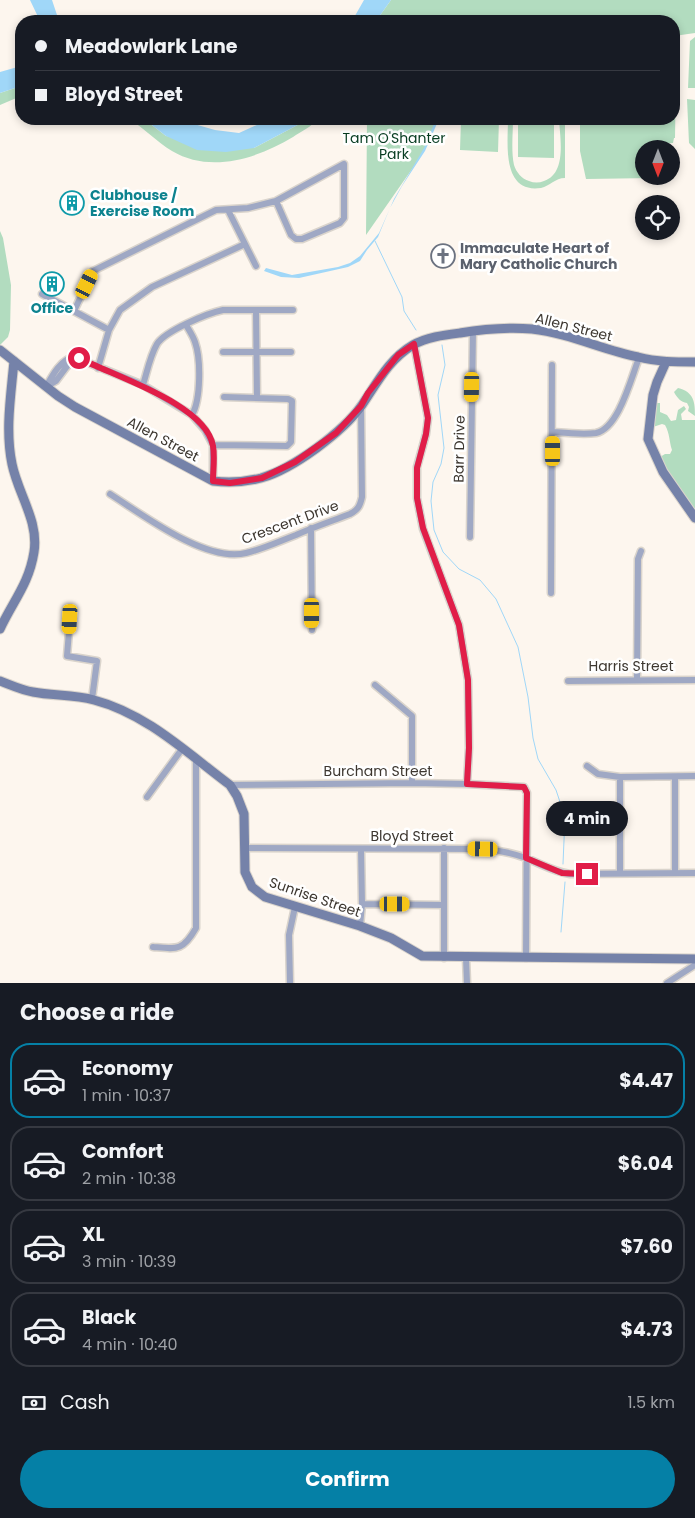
<!DOCTYPE html>
<html lang="en">
<head>
<meta charset="utf-8">
<style>
  body { margin:0; font-family:Poppins,sans-serif; background:#20242c; color:#f1f3f6; height:100vh; display:flex; flex-direction:column; font-size:19px; white-space:nowrap }
  * { box-sizing:border-box; margin:0 }
  p { font-size:16px; color:#9ea1a6 }
  .icon { flex:none; width:28px; height:28px; fill:none; stroke:currentColor; stroke-width:2; stroke-linecap:round; stroke-linejoin:round }
  .map { position:relative; height:983px; overflow:hidden }
  .side { display:flex; flex-direction:column; background:#171b24; flex:1 }
  .side>* { flex:none }
  .hud { position:absolute; left:15px; top:15px; width:665px; height:110px; border-radius:20px; box-shadow:0 2px 8px #0003; display:grid; align-content:center; height:110px; padding:0 20px; background:#171b24 }
  .needle { width:32px; rotate:180deg }
  .tools { position:absolute; left:635px; top:140px; display:grid; gap:10px }
  .tools a { display:grid; place-items:center; width:45px; height:45px; border-radius:50%; background:#171b24; box-shadow:0 2px 8px #0003; font-size:25px }
  .end { position:absolute; width:22px; height:22px; margin:-11px; border:6px solid #e11d48; background:#fff; box-shadow:0 0 0 2px #fff }
  .from { border-radius:50% }
  .bubble { position:absolute; height:35px; border-radius:18px; background:#171b24; box-shadow:0 2px 8px #0003; font-size:16px; font-weight:700; line-height:35px; text-align:center }
  .car { position:absolute; width:15px; height:30px; margin:-15px -8px; border-radius:6px; box-shadow:0 0 4px 1px #0007; background:linear-gradient(#f5c518 24%,#345 0 40%,#f5c518 0 76%,#345 0 86%,#f5c518 0) }
  .hud b { display:flex; align-items:center; gap:18px; height:48px; font-size:19px }
  .hud b+b { border-top:1px solid #363941 }
  .hud i { width:12px; height:12px; background:#f1f3f6 }
  ul { padding:0; list-style:none }
  li { display:flex; align-items:center; gap:15px; height:75px; margin:0 10px 8px; padding:0 10px; border:2px solid #363941; border-radius:20px }
  li div { flex:1 }
  li b { display:block; font-size:19px }
  li em { font-style:normal; font-weight:700 }
  li.selected { border-color:#0580a6 }
  li>.icon { width:45px; height:45px; stroke-width:1.5 }
  h2 { padding:0 20px; font-size:22px; line-height:60px }
  .pay { display:flex; align-items:center; gap:12px; height:55px; padding:0 20px; font-size:19px }
  .pay p { margin-inline-start:auto }
  .button { display:flex; gap:10px; margin-top:auto; padding:10px 20px }
  .button a { flex:1; height:58px; border-radius:30px; background:#0580a6; color:#fff; font-size:20px; font-weight:700; line-height:58px; text-align:center }
  .map>svg:first-child { display:block }
</style>
</head>
<body>
<div class="map">
<svg width="695" height="983" viewBox="0 0 695 983">
  <rect width="100%" height="100%" fill="#fdf6ee"/>
  <path fill="#b2dcbf" d="M391 0H695V33L674 36V21H376Z
    M695 37V88H688L690 41Z
    M674 73H676L675 138H674L673 143 652 144V149H644V176H652V178L586 179 580 151V119H674Z
    M21 86V96L0 105V93Z
    M687 99 695 100V149L689 143Z
    M129 119H144L166 136 254 148 309 119H318C311 127 302 131 293 137 258 158 211 174 172 151 157 142 144 128 129 119Z
    M367 119H438L427 144 419 159 366 235Z
    M461 119H499L498 152 460 150Z
    M508 119H513C513 133 511 151 514 165 516 172 522 179 529 181 534 183 539 183 544 181 567 173 560 138 559 119H565V178C555 178 550 186 541 188 501 194 508 142 508 119Z
    M518 119H554V158L518 157Z
    M0 231 3 238 11 285 10 330 8 337 0 345Z
    M678 388C694 392 695 402 695 416L688 411 689 407 687 403C681 402 677 398 674 392Z
    M656 403H660V412L667 415 671 421 676 420 678 410 684 406 686 409 681 414 682 420H695V518L672 484 660 457 665 454H670L672 450C669 441 670 434 665 425L662 424 653 427 652 419 656 412Z"/>
  <path fill="#a0d7f8" d="M30 0H52L59 21H40Z
    M364 0H391L376 21H352Z
    M21 66V86L0 93V72Z
    M144 119H183L187 122 215 130 239 133 270 119H309L254 148 226 152 197 150 166 136Z
    M436 119H439L425 151 402 186 390 208 378 237 367 250 360 261 348 267 299 278 281 277 264 271 266 268 292 275 338 267 350 263 360 256 379 233 394 199 424 148Z"/>
  <g fill="none" stroke-linecap="round" stroke-linejoin="round">
    <path stroke="#a0d7f8" stroke-width="1" d="M375 241 402 297 404 311 416 330
      M442 345 445 365 438 395 444 448 441 464 433 482 431 501 434 530 443 552 459 569 480 580 496 599 518 647 528 697 533 738 538 759 556 790 565 817 563 864
      M561 932 565 882"/>
    <g stroke="#dad4cc" stroke-width="9">
      <path id="street" d="M228 210 256 266
        M42 294 109 330
        M256 310 257 397
        M74 311 93 271 216 210 248 208 276 201 344 164V218L340 223 302 239H296L291 235 276 201
        M186 325C189 330 193 336 195 342 201 359 201 399 192 415
        M414 344 428 418 426 434 417 467V498L423 529 459 625 468 680 469 748 467 784
        M223 352H291
        M98 368 109 330 120 310 152 287 245 244
        M143 385C147 372 150 356 157 344 165 331 208 313 223 310H293
        M46 387C52 376 61 359 74 357L143 385 192 415 205 430 213 445V481
        M46 387 56 381 74 357
        M553 432C565 433 584 435 596 433 619 428 631 378 639 358
        M213 445 287 446 291 442 292 401 288 399 224 397
        M110 494C143 515 206 563 246 553 263 549 280 541 296 535 314 527 332 521 350 514 358 510 360 506 362 497L361 406
        M311 528 312 630
        M470 537 473 331
        M551 593 552 365
        M70 619 67 656 97 661 92 699
        M637 680 638 559 641 551
        M568 681 695 680
        M375 685 412 716V783
        M587 766 598 774 620 777 695 776
        M675 777V873
        M230 785 412 783 467 784 524 787 527 793 526 958
        M147 797 182 749
        M245 848 483 849C498 850 512 853 526 858 541 864 554 872 570 874L695 873
        M444 848V958
        M620 872V777
        M362 904 444 905
        M360 926 362 904 361 849
        M153 947C177 949 183 951 196 928V760
        M466 958 467 983
        M290 983 289 935 295 907
        M667 983 695 965"/>
    </g>
    <g stroke="#dad4cc" stroke-width="11">
      <path id="secondary" d="M0 350 58 396 75 407 213 481C229 483 245 482 261 478 293 469 343 432 362 405 377 383 389 359 413 345 427 337 444 335 460 333 484 329 508 327 532 329 569 333 603 350 638 357 657 362 676 362 695 362
        M666 362 657 382 653 395 648 439 663 472 695 518
        M0 629C13 601 29 584 34 552 39 521 18 494 12 464 5 430 11 395 14 361
        M0 681C11 685 21 690 33 692 53 696 74 694 94 700 147 714 187 753 230 785L237 796 244 814 245 872 252 887 265 897 360 926 391 938 422 956 695 959"/>
    </g>
    <use href="#street" stroke="#9fa8c4" stroke-width="6"/>
    <use href="#secondary" stroke="#7582a9" stroke-width="9"/>
  </g>
  <g fill="none" stroke-linecap="round" stroke-linejoin="round">
    <path stroke="#e11d48" stroke-width="6" d="M79 358C113 376 206 404 213 446 215 457 213 470 213 481L230 483 262 478 295 462 336 433 361 406 368 393 398 355 414 344 428 418 426 434 417 468V498L423 528 459 625 468 680 469 748 467 784 524 787 527 793 526 858 562 873 587 874"/>
  </g>
  <defs>
    <g id="building-ring" transform="scale(1.25)"><circle r="9.5" fill="#fff" stroke="#0f9aa8" stroke-width="1.5"/><path d="M-4-6H4V6H1V3H-1V6H-4ZM-2.5-4.3h1.7v1.8h-1.7ZM.8-4.3h1.7v1.8H.8ZM-2.5-1h1.7V.8h-1.7ZM.8-1h1.7V.8H.8Z" fill="#0f9aa8"/></g>
    <g id="church-ring" transform="scale(1.25)"><circle r="9.5" fill="#fff" stroke="#6b7280" stroke-width="1.5"/><path d="M-1.2-6h2.4v3.5h3.3v2.4h-3.3V6h-2.4V-.1h-3.3v-2.4h3.3Z" fill="#6b7280"/></g>
  </defs>
  <g fill-rule="evenodd">
    <use href="#building-ring" x="72" y="203"/>
    <use href="#church-ring" x="443" y="256"/>
    <use href="#building-ring" x="52" y="284"/>
  </g>
  <g text-anchor="middle" stroke-width="5" stroke-linejoin="round" paint-order="stroke">
    <g font-size="14" fill="#073c21" stroke="#fff">
      <text x="394" y="143">Tam O'Shanter<tspan x="394" dy="16">Park</tspan></text>
    </g>
    <g font-size="14" font-weight="bold" fill="#0d838f" stroke="#fff" text-anchor="start">
      <text x="90" y="200">Clubhouse /<tspan x="90" dy="16">Exercise Room</tspan></text>
      <text x="52" y="313" text-anchor="middle">Office</text>
    </g>
    <g font-size="14" font-weight="bold" fill="#5b616d" stroke="#fff" text-anchor="start">
      <text x="460" y="253">Immaculate Heart of<tspan x="460" dy="16">Mary Catholic Church</tspan></text>
    </g>
    <g font-size="14" fill="#3d3730" stroke="#fff">
      <text transform="translate(574 327) rotate(14)" y="5">Allen Street</text>
      <text transform="translate(163 439) rotate(28)" y="5">Allen Street</text>
      <text transform="translate(459 449) rotate(-89)" y="5">Barr Drive</text>
      <text transform="translate(290 522) rotate(-20)" y="5">Crescent Drive</text>
      <text x="631" y="671">Harris Street</text>
      <text x="378" y="776">Burcham Street</text>
      <text x="412" y="841">Bloyd Street</text>
      <text transform="translate(315 897) rotate(19)" y="5">Sunrise Street</text>
    </g>
  </g>
</svg>
<div class="tools">
<a><svg class="needle" viewBox="-14 -14 28 28"><path d="M0-13l5 13h-10z" fill="#e53935"/><path d="M0 13l5-13h-10z" fill="#9ea1a6"/></svg></a>
<a><svg class="icon" aria-label="locate" viewBox="0 0 24 24"><circle cx="12" cy="12" r="6"/><path d="M12 2v4M12 18v4M2 12h4M18 12h4"/></svg></a>
</div>
<i class="end from" style="left:79px;top:358px"></i>
<i class="end" style="left:587px;top:874px"></i>
<div class="bubble" style="left:546px;top:801px;width:82px">4 min</div>
<i class="car" style="left:87px;top:284px;rotate:26deg"></i>
<i class="car" style="left:472px;top:387px;rotate:181deg"></i>
<i class="car" style="left:553px;top:451px;rotate:0deg"></i>
<i class="car" style="left:312px;top:613px;rotate:180deg"></i>
<i class="car" style="left:70px;top:619px;rotate:183deg"></i>
<i class="car" style="left:483px;top:849px;rotate:271deg"></i>
<i class="car" style="left:395px;top:904px;rotate:90deg"></i>
<div class="hud">
<b><i class="from"></i>Meadowlark Lane</b>
<b><i></i>Bloyd Street</b>
</div>
</div>
<section class="side">
<h2>Choose a ride</h2>
<ul>
<li class="selected"><svg class="icon" aria-label="car" viewBox="0 0 24 24"><path d="M5 17H2v-5l4-1 3-4h7l3 4 3 1v5h-3M9 17h6M6 11h13"/><circle cx="7" cy="17" r="2"/><circle cx="17" cy="17" r="2"/></svg><div><b>Economy</b><p>1 min · 10:37</p></div><em>$4.47</em></li>
<li><svg class="icon" aria-label="car" viewBox="0 0 24 24"><path d="M5 17H2v-5l4-1 3-4h7l3 4 3 1v5h-3M9 17h6M6 11h13"/><circle cx="7" cy="17" r="2"/><circle cx="17" cy="17" r="2"/></svg><div><b>Comfort</b><p>2 min · 10:38</p></div><em>$6.04</em></li>
<li><svg class="icon" aria-label="car" viewBox="0 0 24 24"><path d="M5 17H2v-5l4-1 3-4h7l3 4 3 1v5h-3M9 17h6M6 11h13"/><circle cx="7" cy="17" r="2"/><circle cx="17" cy="17" r="2"/></svg><div><b>XL</b><p>3 min · 10:39</p></div><em>$7.60</em></li>
<li><svg class="icon" aria-label="car" viewBox="0 0 24 24"><path d="M5 17H2v-5l4-1 3-4h7l3 4 3 1v5h-3M9 17h6M6 11h13"/><circle cx="7" cy="17" r="2"/><circle cx="17" cy="17" r="2"/></svg><div><b>Black</b><p>4 min · 10:40</p></div><em>$4.73</em></li>
</ul>
<div class="pay"><svg class="icon" aria-label="cash" viewBox="0 0 24 24"><path d="M3 7h18v10H3z"/><circle cx="12" cy="12" r="2"/></svg>Cash<p>1.5 km</p></div>
<div class="button"><a>Confirm</a></div>
</section>
</body>
</html>
